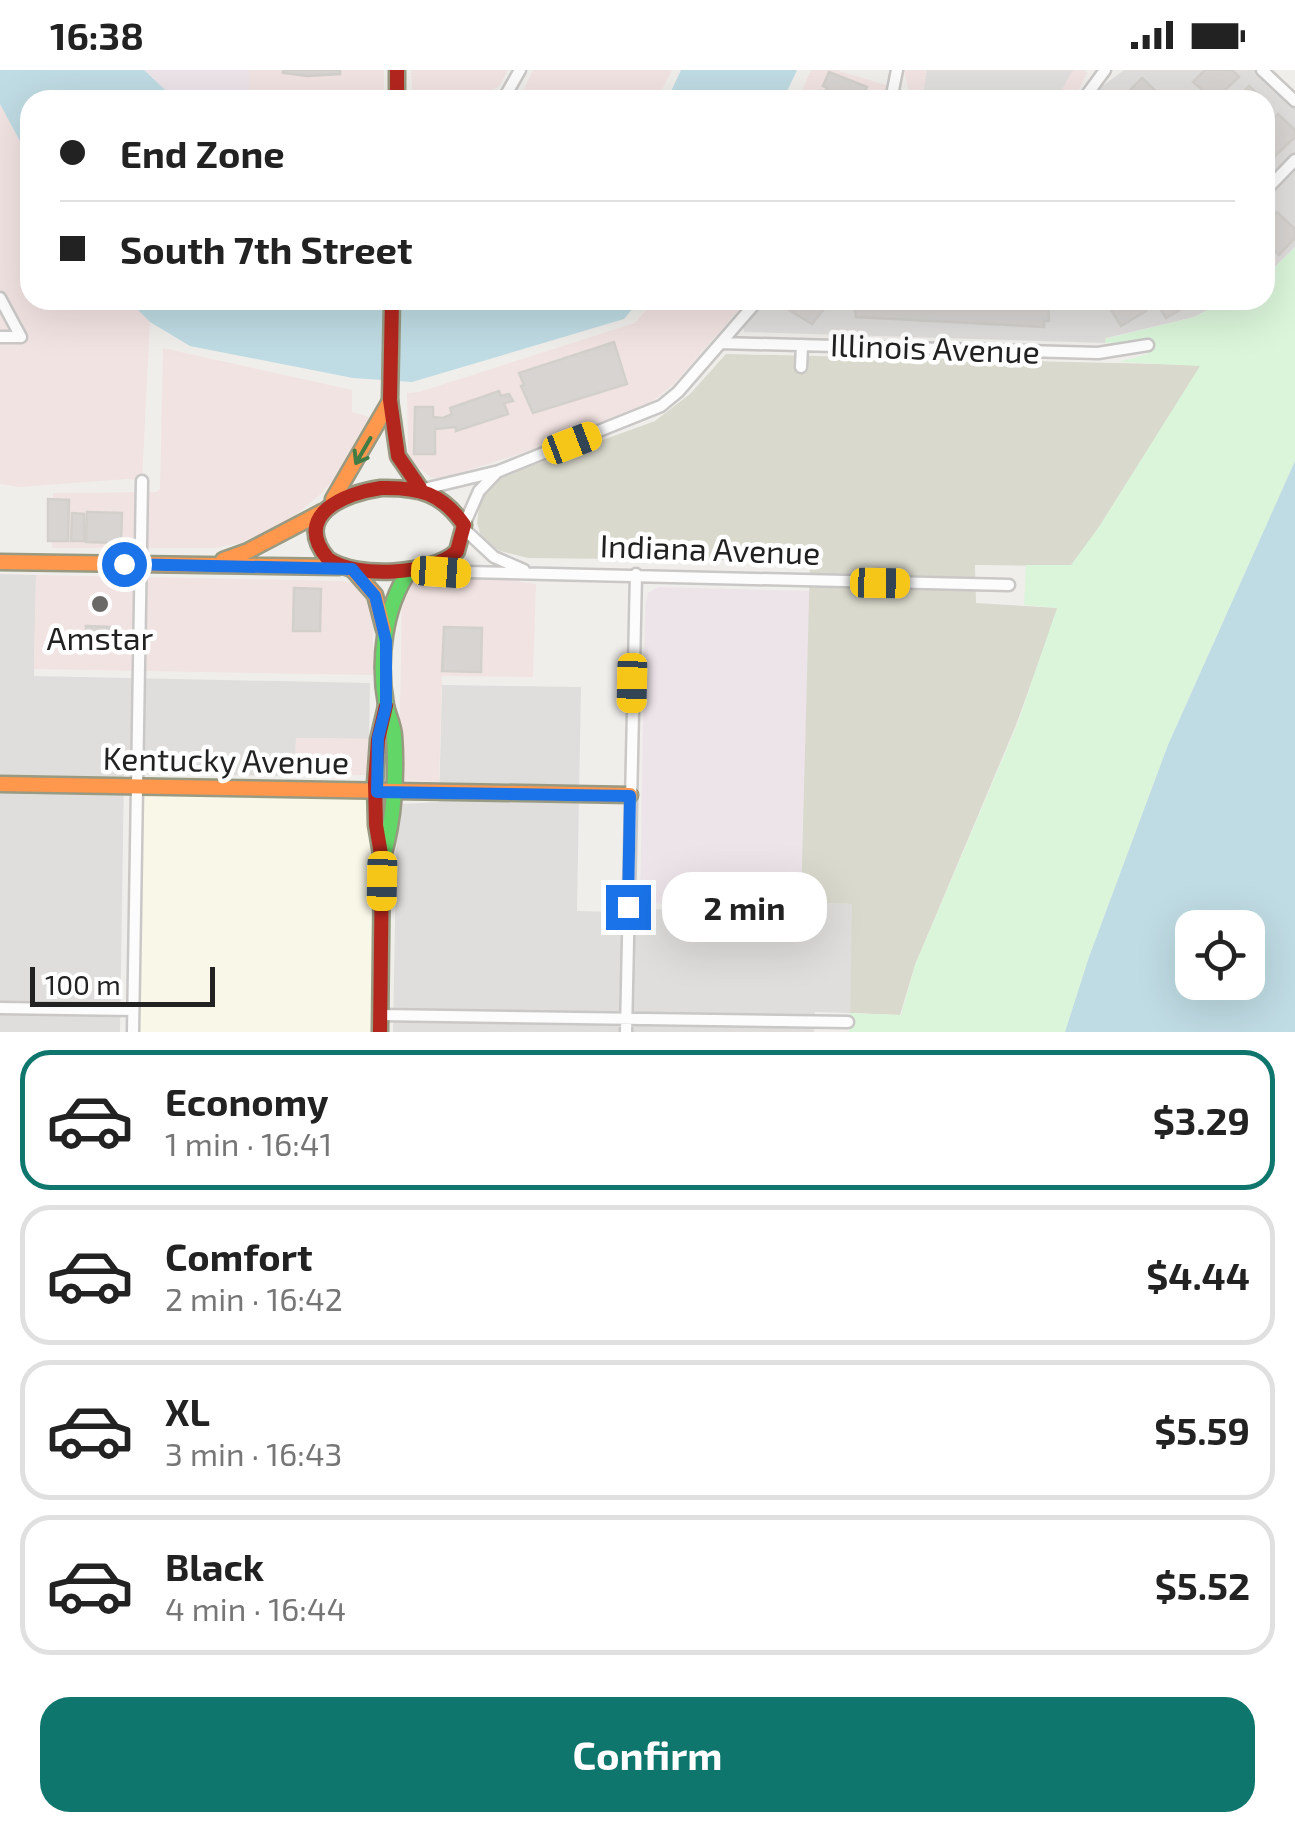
<!DOCTYPE html>
<html lang="en">
<head>
<meta charset="utf-8">
<style>
  body { margin:0; font-family:"Exo 2",sans-serif; background:#f6f6f6; color:#222; height:100vh; display:flex; flex-direction:column; font-size:38px; white-space:nowrap }
  * { box-sizing:border-box; margin:0 }
  p { font-size:32px; color:#767676 }
  .icon { flex:none; width:55px; height:55px; fill:none; stroke:currentColor; stroke-width:2; stroke-linecap:round; stroke-linejoin:round }
  .map { position:relative; height:962px; overflow:hidden }
  .details { display:flex; flex-direction:column; background:#fff; flex:1 }
  .details>* { flex:none }
  .hud { position:absolute; left:20px; top:20px; width:1255px; height:220px; border-radius:30px; box-shadow:0 10px 40px #0002; display:grid; align-content:center; height:220px; padding:0 40px; background:#fff }
  .buttons { position:absolute; left:1175px; top:840px; display:grid; gap:20px }
  .buttons a { display:grid; place-items:center; width:90px; height:90px; border-radius:20px; background:#fff; box-shadow:0 10px 40px #0002; font-size:50px }
  .scale { position:absolute; left:30px; bottom:25px; width:185px; box-sizing:border-box; padding-left:10px; border:5px solid #222; border-top:0; font-size:28px; line-height:35px; white-space:nowrap; color:#222; -webkit-text-stroke:8px #fff; paint-order:stroke }
  .end { position:absolute; width:45px; height:45px; margin:-22px; border:12px solid #1a73e8; background:#fff; box-shadow:0 0 0 5px #fff }
  .from { border-radius:50% }
  .bubble { position:absolute; height:70px; border-radius:30px; background:#fff; box-shadow:0 10px 40px #0002; font-size:32px; font-weight:700; line-height:70px; text-align:center }
  .car { position:absolute; width:30px; height:60px; margin:-30px -15px; border-radius:12px; box-shadow:0 0 8px 2px #0007; background:linear-gradient(#f5c518 24%,#345 0 40%,#f5c518 0 76%,#345 0 86%,#f5c518 0) }
  .hud b { display:flex; align-items:center; gap:35px; height:95px; font-size:38px }
  .hud b+b { border-top:2px solid #e0e0e0 }
  .hud i { width:25px; height:25px; background:#222 }
  ul { padding:18px 0 0; list-style:none }
  li { display:flex; align-items:center; gap:30px; height:140px; margin:0 20px 15px; padding:0 20px; border:5px solid #e0e0e0; border-radius:30px }
  li div { flex:1 }
  li b { display:block; font-size:38px }
  li em { font-style:normal; font-weight:700 }
  li.active { border-color:#0f766e }
  li>.icon { width:90px; height:90px; stroke-width:1.5 }
  .action { display:flex; gap:20px; margin-top:auto; padding:20px 40px }
  .action a { flex:1; height:115px; border-radius:30px; background:#0f766e; color:#fff; font-size:40px; font-weight:700; line-height:115px; text-align:center }
  .status { display:flex; justify-content:space-between; align-items:center; height:70px; padding:0 50px; background:#fff; direction:ltr }
  .status svg { height:28px; fill:currentColor }
  .map>svg:first-child { display:block }
</style>
</head>
<body>
<div class="status"><b>16:38</b><svg viewBox="0 0 49 12"><path d="M0 12V9h3v3zM5 12V6h3v6zM10 12V3h3v9zM15 12V0h3v12zM26 1h20v11H26zM47 4h2v5h-2z"/></svg></div>
<div class="map">
<svg width="1295" height="962" viewBox="0 0 1295 962">
  <rect width="100%" height="100%" fill="#f0eeeb"/>
  <path fill="#dfdedc" d="M1124 0H1270L1295 24V177L1265 207V30H1091L1100 18Z
    M771 230H1227L1194 247 1106 268 1105 273 744 262 743 255 748 249 763 233Z
    M0 504 36 505 34 606 370 613 369 669 296 668 295 706 124 704 120 962H0Z
    M442 615 581 617 577 841 619 842V851L638 852 639 839 712 840V835L801 837V832L853 834 850 943 815 942 814 962H393L397 746 402 734 439 732Z"/>
  <path fill="#f1e3e1" d="M249 0H384V23L381 30H284V26L249 25Z
    M411 0H508L500 15 488 24 462 30H413Z
    M533 0H672L657 30H519Z
    M811 0H836L909 22 904 0H1084L1087 3 1074 30H902L876 26 874 30H798Z
    M0 34 30 90V230H128L150 252 142 411 127 409 19 417 0 414Z
    M655 230H747L674 314 653 331 531 380 448 407 432 408 412 393 408 380 407 323 419 322 635 253Z
    M163 278 352 320V342L372 348 348 392 323 422 285 454 252 471 214 478H52L53 423 156 422 160 419Z
    M36 505 342 511 356 514 368 526 373 540V605L34 599Z
    M420 508 501 509 536 514 533 607 442 606 439 712 404 710 399 698 402 526 409 513Z
    M296 668 369 669 367 705 295 706Z"/>
  <path fill="#ede4e9" d="M144 0H249V25L284 26V30H176Z
    M658 517 810 521 801 838 640 833 645 537 648 523Z"/>
  <path fill="#f8f7e8" d="M137 717 377 721 380 962H133Z"/>
  <path fill="#d9d9cd" d="M726 284 1201 295 1099 457 1071 496 975 495 976 533 1058 538 1016 655 915 895 900 945 850 943 852 834 801 832 810 491 528 488 500 481 490 475 481 466 477 453 480 432 492 415 504 406 655 351 690 324Z"/>
  <path fill="#daf5da" d="M1295 177V391L1168 675 1089 887 1065 962H849L850 943 901 945 915 895 1017 655 1057 538 1024 535 1026 495H1071L1099 457 1200 296 1118 292 1148 284 1146 272 1105 273V269L1194 247 1227 230H1265V207Z"/>
  <path fill="#e0dfde" d="M927 0H1073L1056 30H922Z"/>
  <path fill="#bfdbe3" fill-rule="evenodd" d="M0 0H144L176 30H30V90L0 34Z
    M681 0H797L783 30H667Z
    M128 230H640L624 249 412 312 353 308 190 276 150 252Z
    M1295 391V962H1065L1089 887 1168 675ZM1192 858H1248V912H1192Z"/>
  <path fill="#d7d4d2" stroke="#d3d0cc" stroke-width="2.5" d="M283 0H340V4L307 6 283 3Z
    M1205 0H1232L1239 7 1214 30 1193 12Z
    M829 2 867 17 861 30 817 29 821 21 825 22 827 18 823 16Z
    M1142 8 1163 28 1120 30Z
    M1249 16 1264 30H1235Z
    M1278 44 1295 60V67L1274 87 1265 79V57Z
    M1277 142 1295 159V168L1279 185 1265 171V154Z
    M788 230H831L812 254 789 240 793 235Z
    M853 230H1048L1049 251H1044V257L856 247Z
    M1105 230H1138L1146 241 1121 256Z
    M1155 230H1189L1191 233 1166 248Z
    M614 272 627 314 533 343 521 316 524 315 519 303Z
    M499 321 501 326 509 324 513 331 504 333 508 344 456 361V357L435 359V384H414L415 337H433V347L443 348 452 344 450 338Z
    M48 429 69 430 68 471H48Z
    M87 442 122 443 121 473 86 472Z
    M72 443 84 444V471H71Z
    M294 518 321 519 320 561H293Z
    M86 556 110 557 109 577H85Z
    M444 557 482 558 481 602 442 601Z"/>
  <g fill="none" stroke-linecap="round" stroke-linejoin="round">
    <g stroke="#c9c8c7" stroke-width="15">
      <path id="street" d="M1262 0 1295 31
        M503 30 520 0
        M891 30 897 0
        M1083 30 1105 0
        M1265 121 1295 90
        M0 228 21 267H0
        M721 273 1098 283 1148 275
        M801 297 802 275
        M424 419 499 401 661 336 678 322 758 230
        M464 455 479 421 497 402
        M464 459 494 487 524 500
        M423 501 1009 515
        M0 938 133 940
        M380 945 848 952
        M133 962 142 411
        M626 962 636 504"/>
    </g>
    <g stroke="#999a82" stroke-width="19">
      <path id="fast" d="M383 787C394 749 397 704 394 665 393 654 388 645 386 635 378 591 384 538 409 501"/>
    </g>
    <g stroke="#999a82" stroke-width="19">
      <path id="slow" d="M333 429 390 331
        M223 490 248 481 322 442
        M0 492 339 497
        M352 499 375 525 384 560
        M0 714 630 725"/>
    </g>
    <g stroke="#999a82" stroke-width="19">
      <path id="jam" d="M397 0V30
        M392 230 390 330 398 386 420 418
        M381 418C419 417 442 423 464 455L457 481C433 505 356 509 328 489 291 445 345 423 381 418Z
        M380 962 382 790 376 755 375 713 378 670 386 636"/>
    </g>
    <use href="#street" stroke="#fdfcfc" stroke-width="10"/>
    <use href="#fast" stroke="#63d668" stroke-width="14"/>
    <use href="#slow" stroke="#ff974d" stroke-width="14"/>
    <use href="#jam" stroke="#b3261e" stroke-width="14"/>
  </g>
  <defs><path id="oneway-shaft" d="M-6 0H5M1.5-3L5.5 0L1.5 3" fill="none" stroke-width="1.6" stroke-linecap="round" stroke-linejoin="round" transform="scale(2.5)"/></defs>
  <use stroke="#427c45" href="#oneway-shaft" transform="translate(363 381) rotate(120)"/>
  <g fill="none" stroke-linecap="round" stroke-linejoin="round">
    <path stroke="#1a73e8" stroke-width="12" d="M124 494 352 499 375 526 386 571V636L378 668 377 722 630 726 628 837"/>
  </g>
  <circle fill="#6a6968" stroke="#fff" stroke-width="4" cx="100" cy="534" r="10"/>
  <g text-anchor="middle" stroke-width="9" stroke-linejoin="round" paint-order="stroke">
    <g font-size="32" fill="#222" stroke="#fff">
      <text transform="translate(935 279) rotate(2)" y="11">Illinois Avenue</text>
      <text transform="translate(710 480) rotate(2)" y="11">Indiana Avenue</text>
      <text transform="translate(226 691) rotate(1)" y="11">Kentucky Avenue</text>
    </g>
    <g font-size="32" fill="#222" stroke="#fff">
      <text x="100" y="580">Amstar</text>
    </g>
  </g>
</svg>
<div class="buttons">
<a><svg class="icon" aria-label="locate" viewBox="0 0 24 24"><circle cx="12" cy="12" r="6"/><path d="M12 2v4M12 18v4M2 12h4M18 12h4"/></svg></a>
</div>
<div class="scale">100 m</div>
<i class="end from" style="left:124px;top:494px"></i>
<i class="end" style="left:628px;top:837px"></i>
<div class="bubble" style="left:662px;top:802px;width:165px">2 min</div>
<i class="car" style="left:572px;top:373px;rotate:69deg"></i>
<i class="car" style="left:441px;top:502px;rotate:94deg"></i>
<i class="car" style="left:880px;top:513px;rotate:91deg"></i>
<i class="car" style="left:632px;top:613px;rotate:181deg"></i>
<i class="car" style="left:382px;top:811px;rotate:181deg"></i>
<div class="hud">
<b><i class="from"></i>End Zone</b>
<b><i></i>South 7th Street</b>
</div>
</div>
<section class="details">
<ul>
<li class="active"><svg class="icon" aria-label="car" viewBox="0 0 24 24"><path d="M5 17H2v-5l4-1 3-4h7l3 4 3 1v5h-3M9 17h6M6 11h13"/><circle cx="7" cy="17" r="2"/><circle cx="17" cy="17" r="2"/></svg><div><b>Economy</b><p>1 min · 16:41</p></div><em>$3.29</em></li>
<li><svg class="icon" aria-label="car" viewBox="0 0 24 24"><path d="M5 17H2v-5l4-1 3-4h7l3 4 3 1v5h-3M9 17h6M6 11h13"/><circle cx="7" cy="17" r="2"/><circle cx="17" cy="17" r="2"/></svg><div><b>Comfort</b><p>2 min · 16:42</p></div><em>$4.44</em></li>
<li><svg class="icon" aria-label="car" viewBox="0 0 24 24"><path d="M5 17H2v-5l4-1 3-4h7l3 4 3 1v5h-3M9 17h6M6 11h13"/><circle cx="7" cy="17" r="2"/><circle cx="17" cy="17" r="2"/></svg><div><b>XL</b><p>3 min · 16:43</p></div><em>$5.59</em></li>
<li><svg class="icon" aria-label="car" viewBox="0 0 24 24"><path d="M5 17H2v-5l4-1 3-4h7l3 4 3 1v5h-3M9 17h6M6 11h13"/><circle cx="7" cy="17" r="2"/><circle cx="17" cy="17" r="2"/></svg><div><b>Black</b><p>4 min · 16:44</p></div><em>$5.52</em></li>
</ul>
<div class="action"><a>Confirm</a></div>
</section>
</body>
</html>
